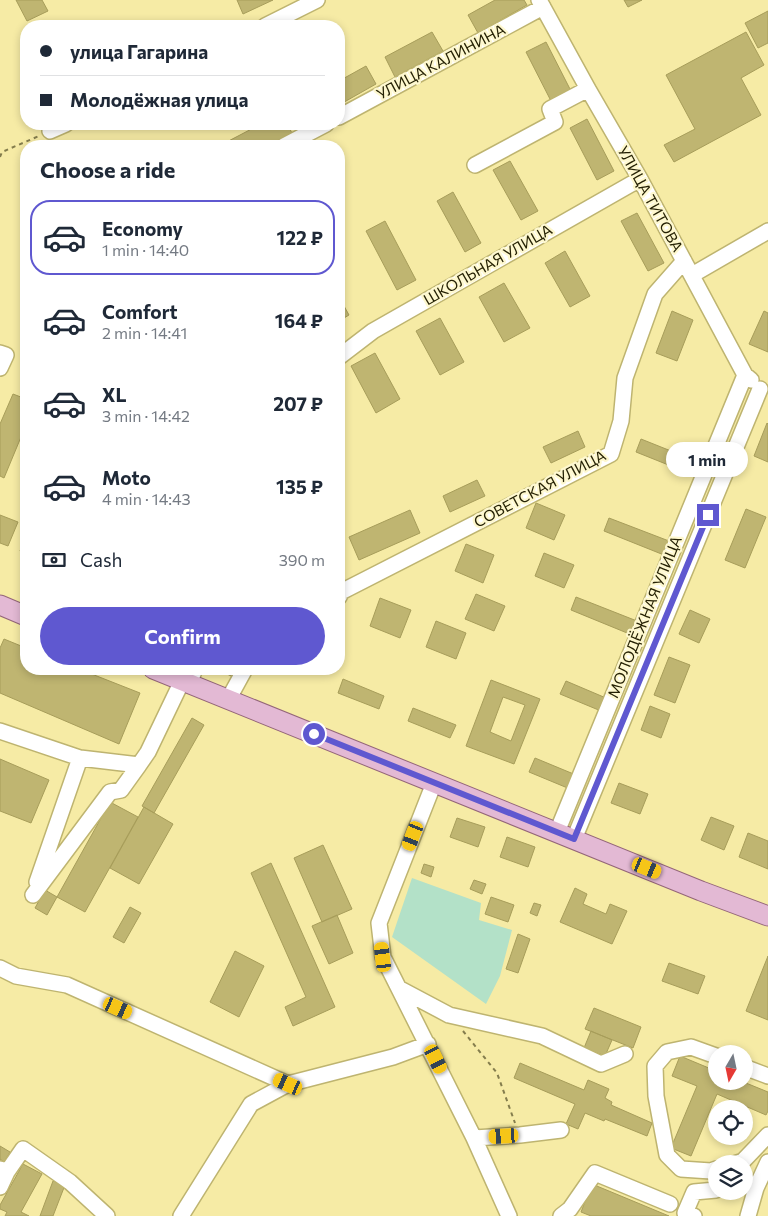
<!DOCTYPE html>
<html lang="en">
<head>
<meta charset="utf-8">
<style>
  body { margin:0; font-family:Commissioner,sans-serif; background:#f6f6f7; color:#1f2937; height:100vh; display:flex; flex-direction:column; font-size:19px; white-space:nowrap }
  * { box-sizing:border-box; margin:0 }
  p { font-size:16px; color:#747a83 }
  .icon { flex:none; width:28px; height:28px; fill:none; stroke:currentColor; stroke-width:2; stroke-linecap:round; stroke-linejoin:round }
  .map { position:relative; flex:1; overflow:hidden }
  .sheet { position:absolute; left:20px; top:140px; width:325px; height:535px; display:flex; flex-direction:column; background:#fff; border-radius:20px; box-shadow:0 2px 8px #0003 }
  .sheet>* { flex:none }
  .banner { position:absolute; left:20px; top:20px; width:325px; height:110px; border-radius:20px; box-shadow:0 2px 8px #0003; display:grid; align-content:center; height:110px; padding:0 20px; background:#fff }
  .needle { width:32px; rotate:189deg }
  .controls { position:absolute; left:708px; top:1045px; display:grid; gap:10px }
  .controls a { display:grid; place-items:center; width:45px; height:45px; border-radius:50%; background:#fff; box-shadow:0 2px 8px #0003; font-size:25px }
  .end { position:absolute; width:22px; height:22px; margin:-11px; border:6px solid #5f58d0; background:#fff; box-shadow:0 0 0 2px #fff }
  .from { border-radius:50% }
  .bubble { position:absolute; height:35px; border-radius:18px; background:#fff; box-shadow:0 2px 8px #0003; font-size:16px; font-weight:700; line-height:35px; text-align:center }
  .car { position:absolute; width:15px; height:30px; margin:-15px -8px; border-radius:6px; box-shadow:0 0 4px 1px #0007; background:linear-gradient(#f5c518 24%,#345 0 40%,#f5c518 0 76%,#345 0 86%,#f5c518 0) }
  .banner b { display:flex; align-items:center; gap:18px; height:48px; font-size:19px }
  .banner b+b { border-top:1px solid #e0e1e3 }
  .banner i { width:12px; height:12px; background:#1f2937 }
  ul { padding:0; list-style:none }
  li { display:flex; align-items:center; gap:15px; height:75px; margin:0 10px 8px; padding:0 10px; border:2px solid transparent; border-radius:20px }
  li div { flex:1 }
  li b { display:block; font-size:19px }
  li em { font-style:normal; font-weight:700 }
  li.selected { border-color:#5f58d0 }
  li>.icon { width:45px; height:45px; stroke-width:1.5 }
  h2 { padding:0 20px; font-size:22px; line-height:60px }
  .pay { display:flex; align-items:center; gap:12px; height:55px; padding:0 20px; font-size:19px }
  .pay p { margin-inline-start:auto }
  .action { display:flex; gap:10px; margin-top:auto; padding:10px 20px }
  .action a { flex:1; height:58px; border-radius:30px; background:#5f58d0; color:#fff; font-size:20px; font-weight:700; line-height:58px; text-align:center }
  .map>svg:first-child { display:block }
</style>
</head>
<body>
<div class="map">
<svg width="768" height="1216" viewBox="0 0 768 1216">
  <rect width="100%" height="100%" fill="#f6eba5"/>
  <path fill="#b3e1c8" d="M412 878 481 903 479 920 512 930 500 976 486 1004 392 937Z"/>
  <path fill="#bfb571" stroke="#a79d5a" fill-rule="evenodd" d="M16 0H42L48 11 27 21Z
    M237 0H273L243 14Z
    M495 0H524L527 5 478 33 468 15Z
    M624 0H642L628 7Z
    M768 11V43L758 48 745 23Z
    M432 32 443 51 395 77 385 57Z
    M746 32 764 65 741 78 761 115 674 162 664 145 695 129 666 75Z
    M546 42 571 91 551 101 526 52Z
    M366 66 376 84 339 105V81Z
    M587 119 614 171 597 180 570 128Z
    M261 124H287L292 133 268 146H219Z
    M510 161 538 211 521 220 493 170Z
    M453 192 481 243 465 252 437 201Z
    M637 213 664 263 648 271 621 221Z
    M385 221 416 280 397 290 366 231Z
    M565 251 590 296 570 307 545 263Z
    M504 283 530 328 504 342 479 297Z
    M339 297 349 315 339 321Z
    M672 311 693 320 677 361 656 353Z
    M764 311 768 313V352L749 344Z
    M440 318 464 362 440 375 416 331Z
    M375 353 400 399 376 413 351 366Z
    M13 394 26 399V425L4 478 0 476V424Z
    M767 423 768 424V462L754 456Z
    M578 431 585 447 551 463 543 447Z
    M641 439 701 463 696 476 636 452Z
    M477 480 485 496 450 512 443 496Z
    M536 503 565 515 554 540 526 528Z
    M746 509 766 517 745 568 725 560Z
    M410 510 420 533 359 560 349 537Z
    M0 515 18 522 8 546 0 543Z
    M609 518 669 541 664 555 604 531Z
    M26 534V554L20 551Z
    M466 544 494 555 483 583 455 571Z
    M544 553 574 565 564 588 535 576Z
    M476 594 505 606 494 631 465 619Z
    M576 597 637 621 632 635 571 610Z
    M380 598 411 610 400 638 370 626Z
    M690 610 710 619 699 643 679 634Z
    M436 621 466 633 456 659 426 647Z
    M4 639 26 648V669H79L140 693 119 744 0 693V648Z
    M669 657 690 665 675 703 654 695Z
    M217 669H234L231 676Z
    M343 679 384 696 379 709 338 693Z
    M491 680 540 699 514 764 466 746ZM503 697 525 705 511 741 490 732Z
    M566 681 606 698 601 711 560 694Z
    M650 706 670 714 661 738 641 730Z
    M413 708 456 725 450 738 408 721Z
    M192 718 204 725 154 813 142 806Z
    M535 758 576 775 570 789 529 772Z
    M0 759 49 780 31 823 0 811Z
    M619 783 648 794 640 814 611 803Z
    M110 802 138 817 85 912 57 897Z
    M144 807 173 824 139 884 110 868Z
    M711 817 734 826 724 850 701 840Z
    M457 818 485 827 478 847 450 837Z
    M748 833 768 841V869L739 857Z
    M507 837 535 847 528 867 500 857Z
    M323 845 352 909 322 922 294 858Z
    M271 863 335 1007 293 1026 285 1007 306 997 251 873Z
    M424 864 434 867 431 877 421 873Z
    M474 880 486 884 482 894 470 889Z
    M575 888 587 894 583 904 606 914 610 904 627 911 612 944 560 922Z
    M45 890 57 897 47 915 35 908Z
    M491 897 514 905 508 922 485 914Z
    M534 903 541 905 537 916 530 913Z
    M130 907 141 913 124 943 113 937Z
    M337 915 353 953 329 964 312 926Z
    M518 934 530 939 518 973 506 969Z
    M235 951 264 966 239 1017 210 1002Z
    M768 956V1020L746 1011Z
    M669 963 705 976 698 994 662 981Z
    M594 1008 641 1027 633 1048 585 1029Z
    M591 1031 612 1040 605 1056 584 1048Z
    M680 1056 716 1071V1081H741L768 1092V1111L766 1115 717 1094 691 1156 671 1148 697 1086 672 1076Z
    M520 1063 584 1090 588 1080 609 1089 605 1098 612 1102 611 1105 652 1123 647 1136 605 1119 604 1121 585 1113 578 1129 566 1124 575 1104 514 1078Z
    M0 1146 10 1152 4 1162 0 1159Z
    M23 1164 42 1174 21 1212 29 1216H5L7 1212 0 1209V1205Z
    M53 1181 65 1185 53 1216H40Z
    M592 1184 669 1216H591L581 1212Z"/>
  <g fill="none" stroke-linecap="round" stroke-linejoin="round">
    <g stroke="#beb470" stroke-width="18">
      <path id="minor" d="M539 0 588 89 640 179 745 375 751 380
        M265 26 317 0
        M339 117 543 7
        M50 131 66 124
        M284 146 326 124
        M475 165 555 122 550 109 588 89
        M692 275 768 231
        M0 353 6 355 0 368
        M339 357 373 331 640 179
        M339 597 341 592 611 454 621 421 625 378 655 294 684 261
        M189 683 195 669
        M228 700 245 669
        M0 731 80 758 139 765 148 752 182 681
        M434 783 379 923 383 957 474 1138 509 1216
        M557 832 745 375
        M574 839 760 389
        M37 882 80 758
        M33 895 110 792 121 790 139 765
        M0 968 16 976 67 985 288 1084
        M400 989 449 1015 542 1036 601 1064 625 1054
        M716 1056 691 1047 667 1052 655 1066 656 1096 667 1155 681 1169 711 1171 716 1169
        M744 1067 768 1076
        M474 1138 520 1135 561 1130
        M734 1164 743 1161 768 1135
        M0 1169 7 1172 23 1149 70 1182 107 1216
        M0 1187 7 1172
        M181 1216 251 1104 288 1084 393 1057 428 1044
        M561 1216 570 1209 595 1173 670 1204
        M694 1216 685 1213 694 1192 716 1190
        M748 1216 756 1188 768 1162"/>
    </g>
    <g stroke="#946679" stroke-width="21">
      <path id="major" d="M0 605 26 616
        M153 669 701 891 768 916"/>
    </g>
    <path stroke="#847d4d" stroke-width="2" stroke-dasharray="4 4" stroke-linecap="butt" d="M0 157 2 152 39 136
      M463 1031 497 1073 515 1123"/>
    <use href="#minor" stroke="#fff" stroke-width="15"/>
    <use href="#major" stroke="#e3b9d4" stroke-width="19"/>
  </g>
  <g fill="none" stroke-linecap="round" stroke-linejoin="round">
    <path stroke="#5f58d0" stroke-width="6" d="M314 734 574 839 708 515"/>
  </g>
  <g text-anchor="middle" stroke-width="4.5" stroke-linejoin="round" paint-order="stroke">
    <g font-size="15" fill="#262205" stroke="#fef8cf">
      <text transform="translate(441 62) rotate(-28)" y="5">УЛИЦА КАЛИНИНА</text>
      <text transform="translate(650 199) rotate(61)" y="5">УЛИЦА ТИТОВА</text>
      <text transform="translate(488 265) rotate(-30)" y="5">ШКОЛЬНАЯ УЛИЦА</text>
      <text transform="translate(540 489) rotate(-28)" y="5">СОВЕТСКАЯ УЛИЦА</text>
      <text transform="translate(645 617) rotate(-68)" y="5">МОЛОДЁЖНАЯ УЛИЦА</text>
    </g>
  </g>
</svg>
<div class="controls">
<a><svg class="needle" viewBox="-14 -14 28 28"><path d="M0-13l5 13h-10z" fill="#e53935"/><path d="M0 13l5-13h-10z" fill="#747a83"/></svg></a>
<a><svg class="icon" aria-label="locate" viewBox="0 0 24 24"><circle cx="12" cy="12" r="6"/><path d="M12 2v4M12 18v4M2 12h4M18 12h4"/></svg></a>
<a><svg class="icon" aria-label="layers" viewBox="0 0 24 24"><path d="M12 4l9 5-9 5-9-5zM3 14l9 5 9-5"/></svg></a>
</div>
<i class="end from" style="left:314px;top:734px"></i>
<i class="end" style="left:708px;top:515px"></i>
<div class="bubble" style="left:666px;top:442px;width:82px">1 min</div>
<i class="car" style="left:413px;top:836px;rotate:201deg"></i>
<i class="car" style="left:647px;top:868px;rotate:112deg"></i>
<i class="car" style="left:383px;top:957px;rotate:353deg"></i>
<i class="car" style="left:118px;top:1008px;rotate:114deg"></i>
<i class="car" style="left:436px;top:1059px;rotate:154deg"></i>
<i class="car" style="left:288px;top:1084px;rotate:294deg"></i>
<i class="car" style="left:504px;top:1136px;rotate:267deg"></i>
<div class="banner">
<b><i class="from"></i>улица Гагарина</b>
<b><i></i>Молодёжная улица</b>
</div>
<section class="sheet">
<h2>Choose a ride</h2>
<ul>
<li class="selected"><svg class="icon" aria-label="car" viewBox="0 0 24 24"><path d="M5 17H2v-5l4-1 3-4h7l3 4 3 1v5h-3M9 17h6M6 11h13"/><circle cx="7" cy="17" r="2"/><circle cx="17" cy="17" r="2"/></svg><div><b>Economy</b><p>1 min · 14:40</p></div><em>122 ₽</em></li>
<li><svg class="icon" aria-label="car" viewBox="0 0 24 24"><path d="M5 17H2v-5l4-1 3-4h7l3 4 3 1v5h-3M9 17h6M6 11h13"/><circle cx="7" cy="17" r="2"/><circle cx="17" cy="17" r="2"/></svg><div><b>Comfort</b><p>2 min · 14:41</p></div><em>164 ₽</em></li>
<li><svg class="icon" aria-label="car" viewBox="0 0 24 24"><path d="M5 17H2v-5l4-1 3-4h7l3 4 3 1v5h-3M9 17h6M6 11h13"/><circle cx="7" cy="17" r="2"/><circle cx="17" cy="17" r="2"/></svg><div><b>XL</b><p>3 min · 14:42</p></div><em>207 ₽</em></li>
<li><svg class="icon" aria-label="car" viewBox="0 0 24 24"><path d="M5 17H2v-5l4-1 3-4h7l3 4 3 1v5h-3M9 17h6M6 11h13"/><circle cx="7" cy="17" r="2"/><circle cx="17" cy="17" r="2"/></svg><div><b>Moto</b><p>4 min · 14:43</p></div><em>135 ₽</em></li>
</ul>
<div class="pay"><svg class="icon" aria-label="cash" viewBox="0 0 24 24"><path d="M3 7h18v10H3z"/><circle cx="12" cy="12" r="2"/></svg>Cash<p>390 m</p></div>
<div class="action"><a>Confirm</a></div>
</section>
</div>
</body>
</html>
